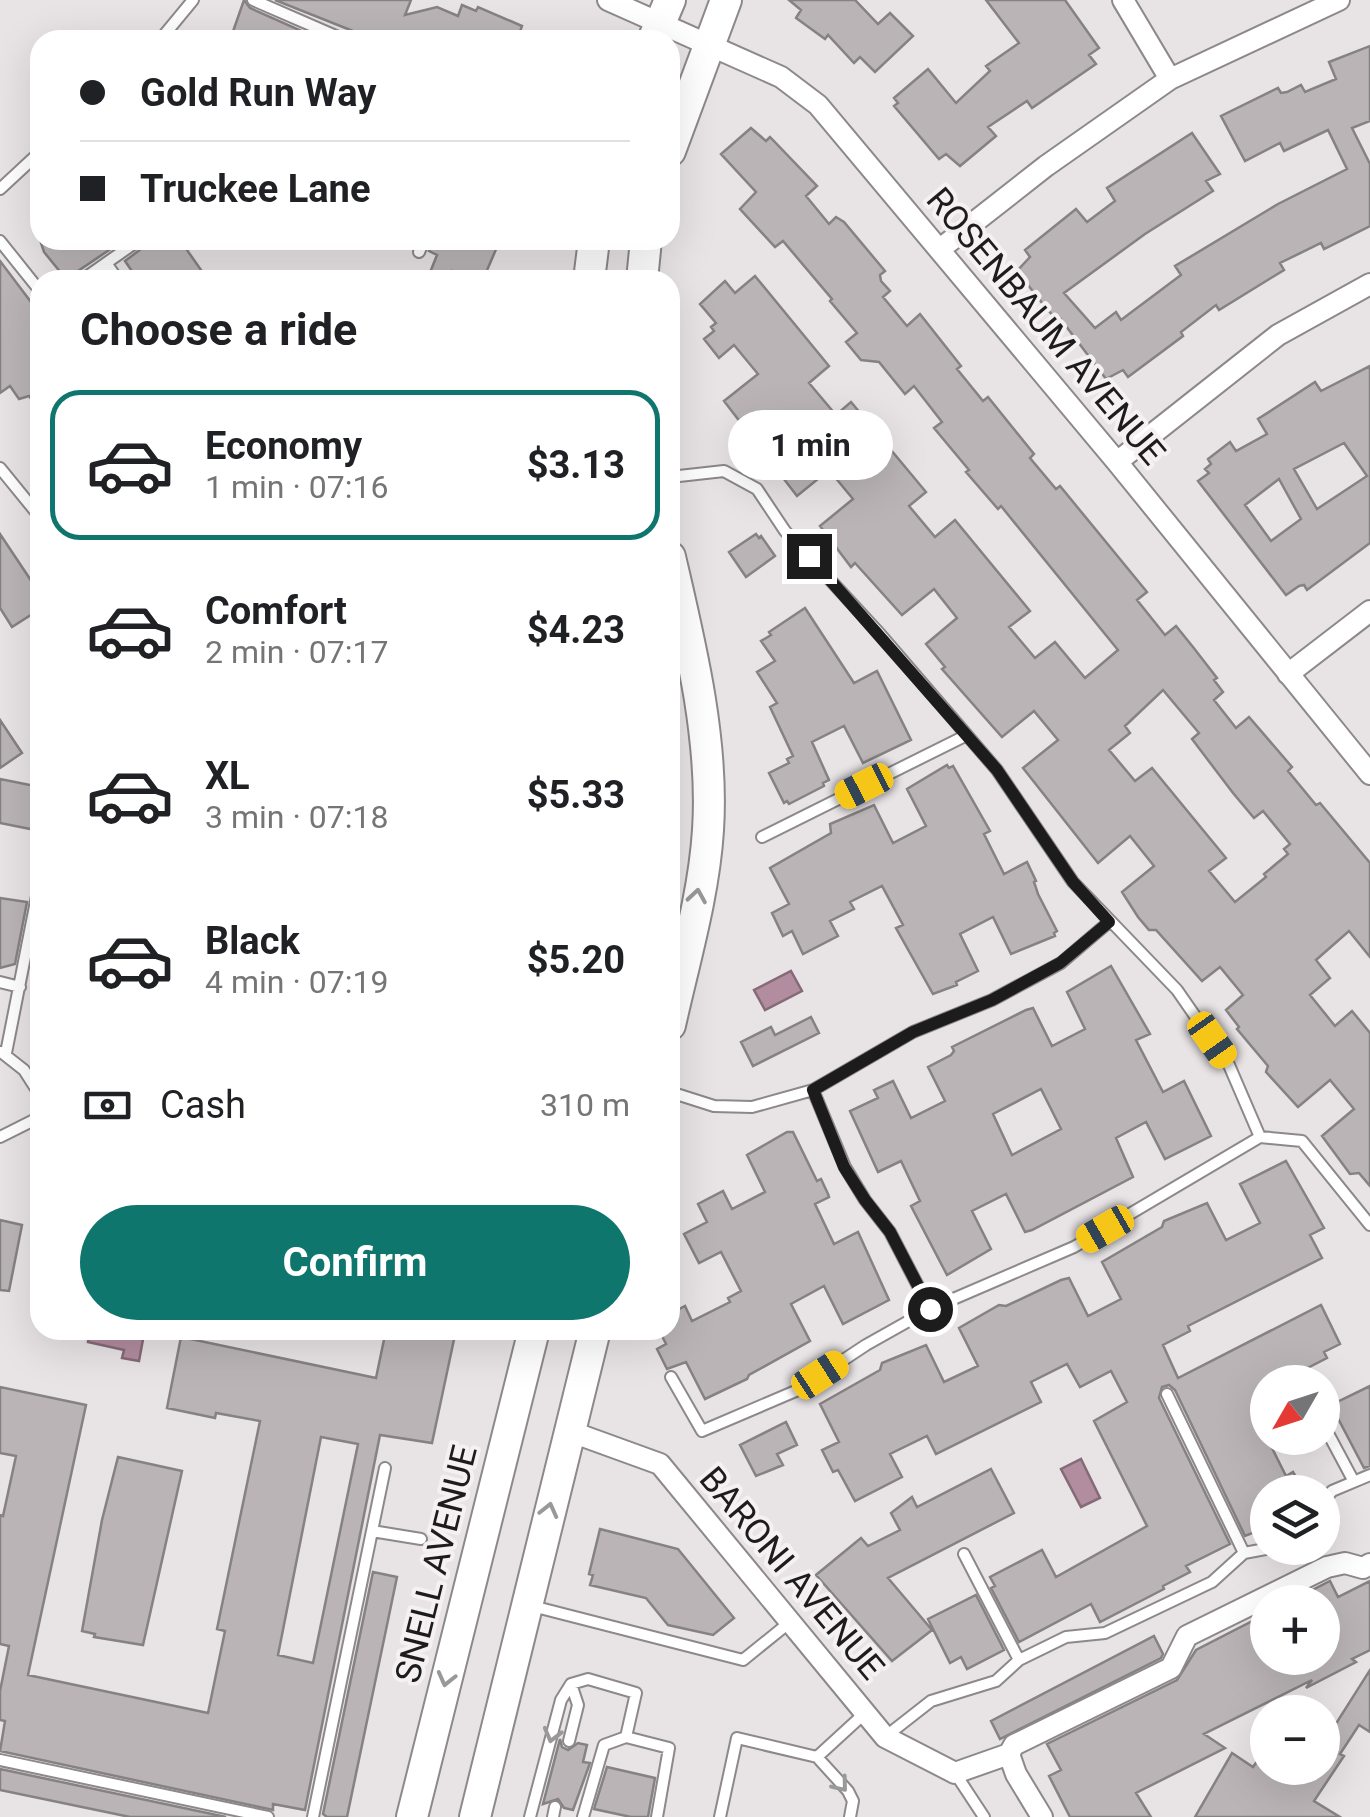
<!DOCTYPE html>
<html lang="en">
<head>
<meta charset="utf-8">
<style>
  body { margin:0; font-family:Roboto,sans-serif; background:#f6f6f6; color:#202124; height:100vh; display:flex; flex-direction:column; font-size:38px; white-space:nowrap }
  * { box-sizing:border-box; margin:0 }
  p { font-size:32px; color:#757577 }
  .icon { flex:none; width:55px; height:55px; fill:none; stroke:currentColor; stroke-width:2; stroke-linecap:round; stroke-linejoin:round }
  .map { position:relative; flex:1; overflow:hidden }
  .side { position:absolute; left:30px; top:270px; width:650px; height:1070px; display:flex; flex-direction:column; background:#fff; border-radius:30px; box-shadow:0 10px 40px #0002 }
  .side>* { flex:none }
  .banner { position:absolute; left:30px; top:30px; width:650px; height:220px; border-radius:30px; box-shadow:0 10px 40px #0002; display:grid; align-content:center; height:220px; padding:0 50px; background:#fff }
  .needle { width:65px; rotate:231deg }
  .fabs { position:absolute; left:1250px; top:1365px; display:grid; gap:20px }
  .fabs a { display:grid; place-items:center; width:90px; height:90px; border-radius:50%; background:#fff; box-shadow:0 10px 40px #0002; font-size:50px }
  .end { position:absolute; width:45px; height:45px; margin:-22px; border:12px solid #1d1c1c; background:#fff; box-shadow:0 0 0 5px #fff }
  .from { border-radius:50% }
  .bubble { position:absolute; height:70px; border-radius:35px; background:#fff; box-shadow:0 10px 40px #0002; font-size:32px; font-weight:700; line-height:70px; text-align:center }
  .car { position:absolute; width:30px; height:60px; margin:-30px -15px; border-radius:12px; box-shadow:0 0 8px 2px #0007; background:linear-gradient(#f5c518 24%,#345 0 40%,#f5c518 0 76%,#345 0 86%,#f5c518 0) }
  .banner b { display:flex; align-items:center; gap:35px; height:95px; font-size:38px }
  .banner b+b { border-top:2px solid #e0e0e0 }
  .banner i { width:25px; height:25px; background:#202124 }
  ul { padding:0; list-style:none }
  li { display:flex; align-items:center; gap:30px; height:150px; margin:0 20px 15px; padding:0 30px; border:5px solid transparent; border-radius:30px }
  li div { flex:1 }
  li b { display:block; font-size:38px }
  li em { font-style:normal; font-weight:700 }
  li.selected { border-color:#0f766e }
  li>.icon { width:90px; height:90px; stroke-width:1.5 }
  h2 { padding:0 50px; font-size:45px; line-height:120px }
  .pay { display:flex; align-items:center; gap:25px; height:110px; padding:0 50px; font-size:38px }
  .pay p { margin-inline-start:auto }
  .button { display:flex; gap:20px; margin-top:auto; padding:20px 50px }
  .button a { flex:1; height:115px; border-radius:60px; background:#0f766e; color:#fff; font-size:40px; font-weight:700; line-height:115px; text-align:center }
  .map>svg:first-child { display:block }
</style>
</head>
<body>
<div class="map">
<svg width="1370" height="1817" viewBox="0 0 1370 1817">
  <rect width="100%" height="100%" fill="#e8e3e5"/>
  <path fill="#b28c9f" stroke="#856a78" stroke-width="2.5" d="M791 971 802 991 765 1010 754 990Z
    M90 1330H134L144 1334 139 1361 122 1358 124 1350 88 1342Z
    M1081 1459 1100 1498 1081 1507 1061 1469Z"/>
  <path fill="#bab4b7" stroke="#868183" stroke-width="2.5" fill-rule="evenodd" d="M244 0 250 8 304 32 300 40H230Z
    M275 0H411L405 15 437 7 458 16 462 5 476 11 478 7 522 26 517 40H361L363 35Z
    M789 0H855L878 24 890 13 913 36 875 72 860 57 854 63 828 35 825 39 796 18 801 10Z
    M986 0H1065L1099 48 1089 55 1096 64 1032 108 1027 101 988 127 996 136 960 166 946 154 939 159 894 106 898 103 894 98 928 69 956 103 990 71 986 66 1019 43Z
    M1370 46V121L1352 128 1370 164V226L1324 249 1321 243 1280 263 1284 270 1219 310 1216 305 1181 332 1183 336 1128 377 1123 370 1106 379 1059 317 1056 319 1046 308 1017 271 1030 257 1025 250 1076 209 1087 222 1115 201 1107 188 1192 133 1220 174 1206 181 1213 191 1145 234 1064 293 1095 328 1116 312 1121 320 1181 275 1175 266 1278 204 1347 169 1328 130 1284 151 1280 143 1245 161 1221 116 1278 88 1281 93 1287 92 1301 85 1305 92 1336 79 1329 62Z
    M751 128 766 141 770 137 817 186 806 196 829 224 836 217 844 222 885 271 880 275 881 281 890 291 883 297 907 326 920 314 961 366 957 369 983 401 988 397 1034 454 1030 458 1056 489 1060 486 1147 592 1137 600 1165 635 1176 626 1193 647 1217 678 1214 680 1223 692 1214 700 1236 728 1249 717 1292 767 1288 771 1316 805 1320 803 1370 863V957L1349 931 1316 960 1330 978 1310 995 1335 1026 1352 1011 1370 1033V1186L1359 1173 1350 1174 1322 1136 1354 1109 1330 1080 1298 1107 1266 1072 1268 1066 1237 1029 1239 1027 1226 1010 1243 995 1220 967 1202 981 1156 930H1149L1138 917 1122 892 1154 866 1130 836 1098 863 1023 768 1058 740 1034 711 1002 737 942 669 945 667 926 644 957 618 934 589 902 615 855 563 851 567 820 526 853 499 829 470 797 496 724 401 758 374 734 345 719 358 704 339 714 331 711 327 716 323 700 304 725 281 735 293 755 276 829 366 809 383 836 415 851 402 926 492 909 506 935 537 955 520 1030 611 1009 627 1035 658 1055 642 1085 678 1118 650 1001 506 998 509 966 472 969 470 934 428 942 422 914 386 905 394 879 362 861 360 846 342 857 333 830 301 832 299 783 241 775 247 740 209 756 192 721 154ZM1163 690 1199 733 1192 739 1233 793 1254 818 1263 811 1290 844 1284 849 1288 854 1264 874 1266 877 1235 902 1209 871 1226 858 1152 768 1135 781 1109 750 1130 733 1125 726Z
    M40 240H124L66 279 44 252Z
    M148 240H180L208 280H138L125 261 145 246Z
    M433 240H500L485 275 479 279 452 271V280H427L437 255 429 251Z
    M0 261 40 314V411L29 396 19 399 10 386 0 393Z
    M1370 366V543L1307 590 1304 585 1299 586 1286 595 1198 481 1209 473 1205 469 1211 464 1208 459 1230 442 1236 451 1267 434 1258 419 1315 382 1321 391ZM1344 443 1367 476 1317 509 1294 469ZM1279 479 1301 519 1271 541 1245 505Z
    M0 534 40 594V609L12 627 0 608Z
    M756 534 759 538 761 536 775 556 746 577 729 552Z
    M805 608 854 683 877 671 911 740 863 763 844 726 812 742 829 780 823 783 824 786 789 804 787 801 784 803 769 773 789 763 787 759 793 756 770 707 777 703 757 672 775 661 761 641 771 635 769 632Z
    M0 720 22 753 0 768Z
    M947 765 949 768 953 766 990 831 984 834 1004 874 1027 862 1036 881 1034 882 1038 894 1057 931 1054 933 1055 936 1011 954 993 917 960 934 978 971 956 982 957 985 933 994 896 928 903 925 882 886 850 902 854 909 830 921 838 936 803 954 792 931 783 936 772 913 789 904 770 868 831 833 830 824 874 805 893 843 926 826 907 789Z
    M0 779 40 787V831L0 823Z
    M0 898 27 902 15 964 0 968Z
    M1111 966 1150 1034 1136 1040 1163 1092 1184 1081 1211 1136 1165 1159 1146 1122 1116 1138 1133 1177 1032 1230 1025 1232 1006 1194 972 1211 991 1249 947 1275 911 1206 920 1201 901 1161 878 1172 850 1111 878 1098 874 1090 893 1081 911 1118 945 1101 928 1067 951 1055 954 1051 952 1047 1026 1010 1033 1008 1052 1046 1085 1029 1067 992ZM1041 1089 1061 1129 1012 1155 993 1114Z
    M811 1017 819 1033 753 1066 741 1042 771 1027 775 1035Z
    M787 1132H793L817 1181 821 1179 828 1194 829 1197 815 1204 834 1244 858 1232 889 1300 843 1324 824 1286 791 1304 810 1341 749 1375 747 1379 705 1399 686 1362 667 1369 657 1349 666 1344 659 1330H670V1314L685 1306 692 1321 730 1302 728 1298 741 1291 721 1252 699 1263 684 1234 707 1222 698 1204 723 1191 732 1209 765 1192 747 1155Z
    M1286 1161 1324 1228 1310 1235 1322 1258 1188 1326 1190 1331 1163 1345 1178 1378 1321 1305 1340 1344 1324 1352 1327 1358 1290 1377 1293 1382H1268V1440L1286 1476 1293 1472 1302 1487 1294 1492H1268V1527L1245 1536 1175 1390 1169 1385 1162 1387 1159 1398 1230 1544 1186 1566 1190 1572 1163 1586 1164 1589 1100 1622 1091 1604 1019 1642 991 1588 995 1586 990 1577 1042 1550 1056 1577 1147 1526 1094 1421 1127 1402 1111 1371 1080 1387 1067 1364 1031 1382 1041 1402 936 1454 927 1436 890 1454 902 1477 855 1501 838 1470 833 1472 822 1450 839 1442 820 1404 880 1370 882 1363 926 1345 944 1382 978 1366 959 1328 999 1305 1006 1306 1061 1280 1069 1278 1088 1316 1121 1299 1102 1262 1162 1227 1164 1221 1207 1203 1226 1240 1260 1223 1240 1184Z
    M0 1220 22 1225 9 1291 0 1290Z
    M386 1330H456L432 1443 380 1435 305 1810 273 1804V1810L0 1751 5 1721 0 1720V1691L9 1646 0 1644V1515L3 1516 16 1456 0 1453V1387L86 1405 28 1675 208 1713 225 1631 217 1629 260 1421 216 1413 215 1418 167 1408 181 1337 376 1378ZM321 1437 358 1444 313 1663 278 1655Z
    M1370 1386V1466L1364 1468 1331 1405Z
    M786 1422 797 1445 777 1454 783 1465 756 1476 740 1445Z
    M118 1457 182 1471 143 1645 94 1637 95 1634 82 1631 102 1520Z
    M991 1469 1014 1513 888 1578 932 1630 892 1661 816 1575 861 1538 868 1546 900 1530 891 1513 912 1497 917 1507Z
    M600 1529 678 1549 734 1618 713 1635 668 1625 646 1598 590 1585 593 1575 589 1574Z
    M373 1572 397 1577 347 1817H327L323 1814Z
    M1330 1581 1338 1597 1370 1581V1650L1352 1659 1356 1662 1306 1688 1312 1680 1204 1734 1225 1748 1136 1793 1151 1817H1070L1049 1776 1061 1770 1047 1744 1177 1680 1196 1650 1268 1613V1658H1322V1602H1289Z
    M976 1595 1004 1650 967 1669 961 1657 950 1663 928 1619Z
    M1154 1636 1163 1654 1161 1658 1000 1739 991 1721Z
    M1370 1670V1732L1359 1725 1340 1754 1344 1756 1314 1801 1340 1817H1195L1232 1753 1253 1767 1268 1746V1768H1322V1723L1332 1730Z
    M560 1739 562 1747 568 1750 578 1743 587 1745 583 1762 590 1763 573 1810 564 1808 558 1799 543 1804Z
    M607 1767 655 1778 648 1817H631L594 1809Z
    M0 1769 226 1817H130L0 1790Z"/>
  <g fill="none" stroke-linecap="round" stroke-linejoin="round">
    <g stroke="#8d898b" stroke-width="14">
      <path id="service" d="M253 0 345 40
        M160 40 193 0
        M0 189 40 152
        M0 241 40 291
        M419 252 424 240
        M106 263 118 280
        M82 280 139 240
        M0 468 40 517
        M670 477 724 471 757 489 785 531 880 634 997 770 1073 882 1177 990 1229 1065 1260 1137
        M762 837 967 735
        M0 982 20 987
        M1 1052 24 1070 40 1095
        M6 1053 37 896
        M813 1090 845 1167 865 1200 890 1232 930 1309
        M670 1092 714 1106 752 1107 813 1090 913 1032 992 1000 1061 963 1109 922
        M0 1137 40 1117
        M1260 1137 1302 1141 1370 1225
        M671 1377 702 1431 798 1390 866 1345 930 1309 1074 1247 1260 1137
        M1167 1394 1244 1553
        M1322 1422 1353 1480
        M1322 1504 1332 1491 1370 1475
        M372 1531 421 1539
        M964 1554 1019 1660
        M532 1606 743 1660 790 1622
        M885 1737 931 1701 996 1681 1019 1660 1066 1637 1105 1633 1212 1582 1244 1553 1271 1548
        M569 1741 578 1705 571 1684
        M817 1757 865 1713
        M0 1760 268 1817
        M955 1773 984 1817
        M313 1817 385 1468
        M530 1817 561 1700 571 1684 588 1679 636 1693 626 1737
        M553 1817 555 1807
        M583 1817 604 1745 626 1737 669 1748 657 1817
        M720 1817 737 1738 817 1757 848 1791 853 1801 850 1817"/>
    </g>
    <g stroke="#8d898b" stroke-width="24">
      <path id="minor" d="M608 0 781 77 818 105 1117 462 1370 774
        M1123 0 1170 79
        M940 249 1046 166 1170 79 1339 0
        M1117 462 1278 335 1370 284
        M1288 674 1370 611
        M569 1431 660 1464 885 1737 955 1773 1009 1754 1014 1745 1171 1668 1187 1636 1327 1567 1345 1563 1363 1568 1370 1564
        M1009 1754 1016 1774 1042 1817"/>
    </g>
    <g stroke="#8d898b" stroke-width="34">
      <path id="secondary" d="M653 40 670 0
        M670 151 726 0
        M589 280 594 240
        M642 280 646 240
        M670 557C690 643 714 740 708 830 704 895 684 962 670 1025
        M412 1817 534 1330
        M475 1817 595 1330"/>
    </g>
    <use href="#service" stroke="#fff" stroke-width="10"/>
    <use href="#minor" stroke="#fff" stroke-width="20"/>
    <use href="#secondary" stroke="#fff" stroke-width="30"/>
  </g>
  <defs><path id="oneway-chevron" d="M-2-3.5L2.5 0L-2 3.5" fill="none" stroke-width="1.6" stroke-linecap="round" stroke-linejoin="round" transform="scale(2.5)"/></defs>
  <g stroke="#999">
    <use href="#oneway-chevron" transform="translate(697 896) rotate(-81)"/>
    <use href="#oneway-chevron" transform="translate(549 1510) rotate(-76)"/>
    <use href="#oneway-chevron" transform="translate(446 1679) rotate(104)"/>
    <use href="#oneway-chevron" transform="translate(552 1735) rotate(105)"/>
    <use href="#oneway-chevron" transform="translate(841 1785) rotate(51)"/>
  </g>
  <g fill="none" stroke-linecap="round" stroke-linejoin="round">
    <path stroke="#1d1c1c" stroke-width="12" d="M809 556 997 770 1073 882 1109 922 1060 963 992 1000 913 1032 813 1090 844 1167 865 1200 890 1232 930 1309"/>
  </g>
  <g text-anchor="middle" stroke-width="8" stroke-linejoin="round" paint-order="stroke">
    <g font-size="35" fill="#1d1c1c" stroke="#f5f0f2">
      <text transform="translate(1046 326) rotate(50)" y="12">ROSENBAUM AVENUE</text>
      <text transform="translate(436 1564) rotate(-76)" y="12">SNELL AVENUE</text>
      <text transform="translate(792 1573) rotate(50)" y="12">BARONI AVENUE</text>
    </g>
  </g>
</svg>
<div class="fabs">
<a><svg class="needle" viewBox="-14 -14 28 28"><path d="M0-13l5 13h-10z" fill="#e53935"/><path d="M0 13l5-13h-10z" fill="#757577"/></svg></a>
<a><svg class="icon" aria-label="layers" viewBox="0 0 24 24"><path d="M12 4l9 5-9 5-9-5zM3 14l9 5 9-5"/></svg></a>
<a>+</a>
<a>−</a>
</div>
<i class="end from" style="left:930px;top:1309px"></i>
<i class="end" style="left:809px;top:556px"></i>
<div class="bubble" style="left:728px;top:410px;width:165px">1 min</div>
<i class="car" style="left:864px;top:786px;rotate:243deg"></i>
<i class="car" style="left:1212px;top:1040px;rotate:145deg"></i>
<i class="car" style="left:1105px;top:1229px;rotate:240deg"></i>
<i class="car" style="left:820px;top:1375px;rotate:57deg"></i>
<div class="banner">
<b><i class="from"></i>Gold Run Way</b>
<b><i></i>Truckee Lane</b>
</div>
<section class="side">
<h2>Choose a ride</h2>
<ul>
<li class="selected"><svg class="icon" aria-label="car" viewBox="0 0 24 24"><path d="M5 17H2v-5l4-1 3-4h7l3 4 3 1v5h-3M9 17h6M6 11h13"/><circle cx="7" cy="17" r="2"/><circle cx="17" cy="17" r="2"/></svg><div><b>Economy</b><p>1 min · 07:16</p></div><em>$3.13</em></li>
<li><svg class="icon" aria-label="car" viewBox="0 0 24 24"><path d="M5 17H2v-5l4-1 3-4h7l3 4 3 1v5h-3M9 17h6M6 11h13"/><circle cx="7" cy="17" r="2"/><circle cx="17" cy="17" r="2"/></svg><div><b>Comfort</b><p>2 min · 07:17</p></div><em>$4.23</em></li>
<li><svg class="icon" aria-label="car" viewBox="0 0 24 24"><path d="M5 17H2v-5l4-1 3-4h7l3 4 3 1v5h-3M9 17h6M6 11h13"/><circle cx="7" cy="17" r="2"/><circle cx="17" cy="17" r="2"/></svg><div><b>XL</b><p>3 min · 07:18</p></div><em>$5.33</em></li>
<li><svg class="icon" aria-label="car" viewBox="0 0 24 24"><path d="M5 17H2v-5l4-1 3-4h7l3 4 3 1v5h-3M9 17h6M6 11h13"/><circle cx="7" cy="17" r="2"/><circle cx="17" cy="17" r="2"/></svg><div><b>Black</b><p>4 min · 07:19</p></div><em>$5.20</em></li>
</ul>
<div class="pay"><svg class="icon" aria-label="cash" viewBox="0 0 24 24"><path d="M3 7h18v10H3z"/><circle cx="12" cy="12" r="2"/></svg>Cash<p>310 m</p></div>
<div class="button"><a>Confirm</a></div>
</section>
</div>
</body>
</html>
